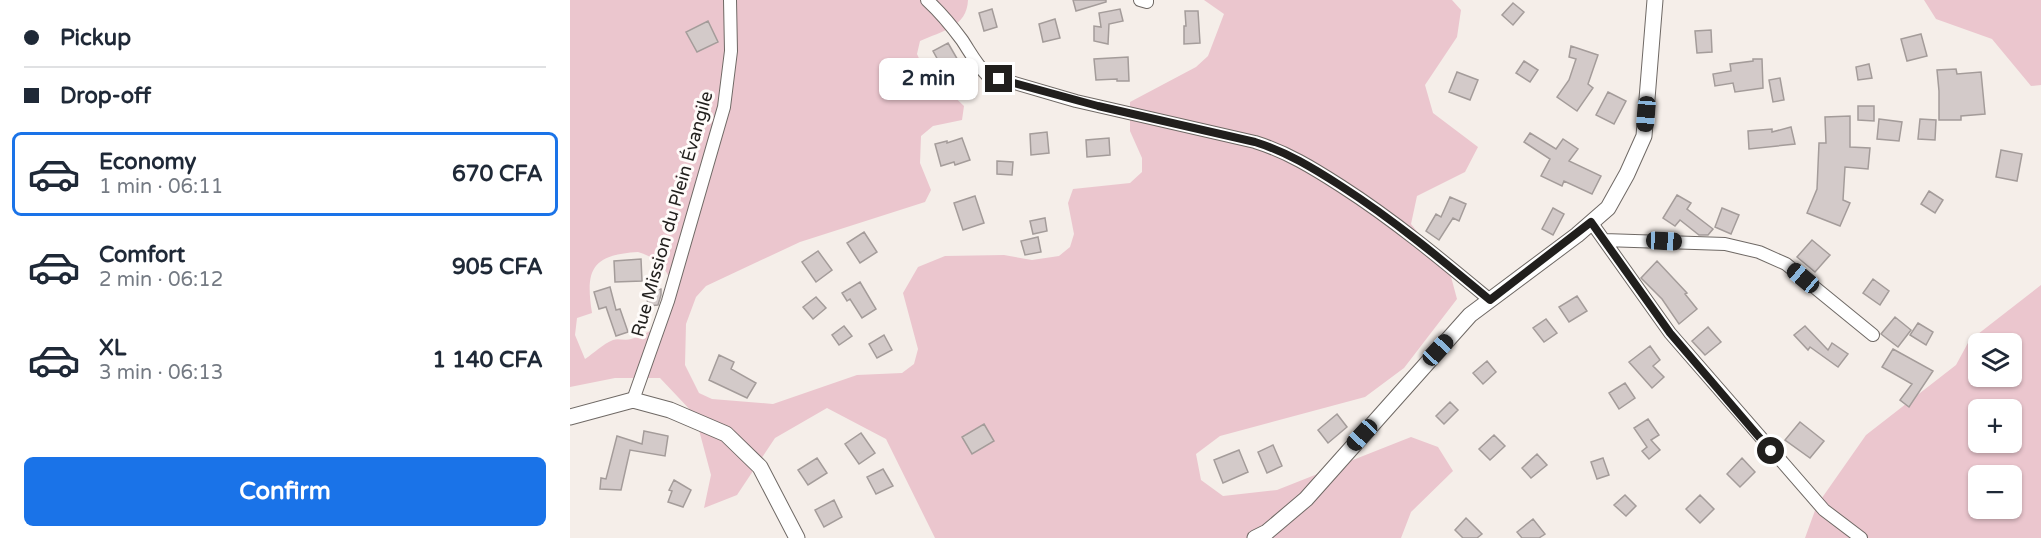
<!DOCTYPE html>
<html lang="en">
<head>
<meta charset="utf-8">
<style>
  body { margin:0; font-family:"Varela Round",sans-serif; background:#f2f2f3; color:#1f2937; height:100vh; display:flex; flex-direction:column; font-size:22px; white-space:nowrap }
  * { box-sizing:border-box; margin:0 }
  p { font-size:20px; color:#747a83 }
  .icon { flex:none; width:33px; height:33px; fill:none; stroke:currentColor; stroke-width:2; stroke-linecap:round; stroke-linejoin:round }
  .map { position:relative; flex:1; overflow:hidden }
  .sheet { display:flex; flex-direction:column; background:#fff; width:570px }
  .sheet>* { flex:none }
  .banner { display:grid; align-content:center; height:132px; padding:0 24px; background:#fff }
  .fabs { position:absolute; left:1398px; top:333px; display:grid; gap:12px }
  .fabs a { display:grid; place-items:center; width:54px; height:54px; border-radius:9px; background:#fff; box-shadow:0 2px 4px #0004; font-size:30px }
  .end { position:absolute; width:27px; height:27px; margin:-14px; border:8px solid #211f1d; background:#fff; box-shadow:0 0 0 3px #fff }
  .from { border-radius:50% }
  .bubble { position:absolute; height:42px; border-radius:9px; background:#fff; box-shadow:0 2px 4px #0004; font-size:20px; font-weight:700; line-height:42px; text-align:center }
  .car { position:absolute; width:18px; height:36px; margin:-18px -9px; border-radius:8px; box-shadow:0 0 4px 2px #0007; background:linear-gradient(#222 24%,#8ab4d8 0 40%,#222 0 76%,#8ab4d8 0 86%,#222 0) }
  .banner b { display:flex; align-items:center; gap:21px; height:57px; font-size:22px }
  .banner b+b { border-top:2px solid #e0e1e3 }
  .banner i { width:15px; height:15px; background:#1f2937 }
  ul { padding:0; list-style:none }
  li { display:flex; align-items:center; gap:18px; height:84px; margin:0 12px 9px; padding:0 12px; border:3px solid transparent; border-radius:9px }
  li div { flex:1 }
  li b { display:block; font-size:22px }
  li em { font-style:normal; font-weight:700 }
  li.on { border-color:#1a73e8 }
  li>.icon { width:54px; height:54px; stroke-width:1.5 }
  .primary-button { display:flex; gap:12px; margin-top:auto; padding:12px 24px }
  .primary-button a { flex:1; height:69px; border-radius:9px; background:#1a73e8; color:#fff; font-size:24px; font-weight:700; line-height:69px; text-align:center }
  main { display:flex; flex:1; min-height:0 }
  .map>svg:first-child { display:block }
</style>
</head>
<body>
<main>
<section class="sheet">
<div class="banner">
<b><i class="from"></i>Pickup</b>
<b><i></i>Drop-off</b>
</div>
<ul>
<li class="on"><svg class="icon" aria-label="car" viewBox="0 0 24 24"><path d="M5 17H2v-5l4-1 3-4h7l3 4 3 1v5h-3M9 17h6M6 11h13"/><circle cx="7" cy="17" r="2"/><circle cx="17" cy="17" r="2"/></svg><div><b>Economy</b><p>1 min · 06:11</p></div><em>670 CFA</em></li>
<li><svg class="icon" aria-label="car" viewBox="0 0 24 24"><path d="M5 17H2v-5l4-1 3-4h7l3 4 3 1v5h-3M9 17h6M6 11h13"/><circle cx="7" cy="17" r="2"/><circle cx="17" cy="17" r="2"/></svg><div><b>Comfort</b><p>2 min · 06:12</p></div><em>905 CFA</em></li>
<li><svg class="icon" aria-label="car" viewBox="0 0 24 24"><path d="M5 17H2v-5l4-1 3-4h7l3 4 3 1v5h-3M9 17h6M6 11h13"/><circle cx="7" cy="17" r="2"/><circle cx="17" cy="17" r="2"/></svg><div><b>XL</b><p>3 min · 06:13</p></div><em>1 140 CFA</em></li>
</ul>
<div class="primary-button"><a>Confirm</a></div>
</section>
<div class="map">
<svg width="1471" height="538" viewBox="0 0 1471 538">
  <rect width="100%" height="100%" fill="#f5eee9"/>
  <path fill="#ebc6ce" fill-rule="evenodd" d="M0 0H398C397 27 372 31 350 41L347 54 353 67 394 106 392 120 363 126 351 136 350 163 361 190 355 202 230 242 136 286 126 297 116 324 115 365 129 393 142 399 203 404 287 375 332 373 344 364 348 349 333 293 348 267 375 256 434 255 462 260 489 256 500 247 504 234 498 203 503 189 560 183 572 172V158L560 131V102L626 67 638 56 654 14 634 0H882L891 10 887 37 855 85 863 113 908 147 895 172 847 196 841 224 880 273 887 299 834 368 795 397 650 436 626 454 631 480 653 496 707 490 841 437 868 447 883 471 841 512 831 538H365L316 439 257 408 205 438 167 495 134 508 141 475 125 415 90 378H45L0 387ZM68 252C84 257 95 265 101 282 111 311 87 332 61 339 55 341 48 338 43 340 33 344 24 353 15 359L5 335 7 318 22 313C15 269 22 255 68 252Z
    M1354 0H1471V85L1461 86 1422 39 1366 19Z
    M1471 285V538H1235L1247 505 1296 435 1386 365 1399 341ZM1408 344H1442V376H1408ZM1408 410H1442V442H1408ZM1408 476H1442V508H1408Z"/>
  <path fill="#d3cac9" stroke="#a49c9a" stroke-width="1.5" d="M503 0H536V2L506 11Z
    M943 3 954 12 943 25 932 15Z
    M422 9 427 27 414 31 409 13Z
    M550 9 553 21 539 24 538 44 524 41V26L531 27 529 13Z
    M615 11H628L630 43 614 44V26H616Z
    M485 19 490 38 473 42 469 24Z
    M138 21 148 42 127 52 116 32Z
    M1141 30 1142 52 1127 53 1125 31Z
    M1351 34 1357 56 1337 61 1331 39Z
    M378 43 389 62 374 71 363 51Z
    M1001 46 1028 55 1018 84 1023 88 1007 111 987 97 999 80 1006 59 999 57Z
    M558 57 559 81H547V79L526 80 524 59Z
    M1183 59H1192L1193 88 1165 92 1163 83 1145 86 1143 74 1161 71 1160 64 1183 61Z
    M954 61 968 70 960 82 946 73Z
    M1299 64 1302 78 1288 80 1286 67Z
    M1386 69 1387 74 1411 72 1415 114 1391 116V120H1369V91L1367 70Z
    M887 72 908 80 900 100 879 92Z
    M1210 78 1214 100 1203 102 1199 80Z
    M1038 92 1056 101 1044 124 1026 115Z
    M1288 106H1304V121L1288 120Z
    M1280 116V147L1300 148 1298 169 1275 167 1273 200 1280 203 1270 226 1237 213 1247 189 1249 143H1256L1255 117Z
    M1309 119 1332 122 1329 141 1307 139Z
    M1350 119 1366 120 1365 140 1348 139Z
    M1221 127 1225 144 1179 149 1178 131 1202 129V132Z
    M477 132 479 153 461 155 460 134Z
    M960 133 986 149 993 139 1008 149 999 161 1031 176 1022 194 994 181 992 186 971 176 980 159 954 142Z
    M392 138 400 160 385 165 384 162 371 166 365 144 377 141V143Z
    M539 138 540 155 517 157 516 140Z
    M1431 150 1452 154 1447 181 1426 177Z
    M427 161 443 162 442 175 427 174Z
    M1359 191 1373 200 1365 213 1351 204Z
    M1107 195 1121 203 1117 209 1143 229 1138 235H1129L1110 220 1105 226 1093 218Z
    M405 196 414 223 393 230 384 203Z
    M880 197 896 204 889 221 883 218 869 240 856 231 866 214 871 217Z
    M983 208 994 214 983 235 972 229Z
    M1152 208 1169 215 1161 234 1145 227Z
    M475 218 477 231 463 234 460 221Z
    M294 232 307 252 290 263 277 243Z
    M468 237 471 252 455 255 451 241Z
    M1242 240 1260 255 1245 272 1227 257Z
    M248 251 262 270 246 282 232 262Z
    M71 259 72 281 45 282 44 261Z
    M1087 261 1117 293 1115 294 1127 309 1109 324 1092 299 1071 278Z
    M1303 279 1319 291 1310 305 1293 293Z
    M290 282 306 309 292 318 280 299 277 301 272 293Z
    M40 287 46 310 50 309 58 332 46 336 36 307 29 309 24 292Z
    M91 289V295L88 305 78 306 76 291Z
    M1007 296 1017 311 999 322 989 307Z
    M246 297 256 308 243 319 233 307Z
    M1325 317 1341 330 1328 347 1311 334Z
    M976 319 987 333 974 342 963 328Z
    M1348 323 1363 332 1356 345 1340 335Z
    M274 326 282 336 269 345 262 335Z
    M1235 326 1258 350 1262 343 1278 354 1268 367 1240 347 1238 350 1224 335Z
    M1138 327 1151 342 1135 355 1122 341Z
    M314 335 322 350 307 358 299 344Z
    M1080 346 1090 360 1083 366 1094 377 1082 388 1059 362Z
    M1323 349 1363 371 1339 407 1330 400 1342 384 1312 367Z
    M149 355 164 362 161 369 186 383 177 398 139 380Z
    M917 361 926 372 913 384 903 373Z
    M1055 383 1065 398 1049 409 1039 393Z
    M880 402 888 410 874 424 866 416Z
    M767 414 777 427 758 443 748 430Z
    M1078 419 1089 435 1081 440 1090 450 1079 459 1072 451 1077 447 1064 428Z
    M1230 422 1254 441 1240 458 1215 440Z
    M414 424 424 441 402 454 392 437Z
    M74 431 98 436 95 456 60 450 51 490 30 489 31 478 36 479 47 436 72 444Z
    M291 433 305 453 289 464 275 444Z
    M924 435 935 446 920 460 909 449Z
    M703 445 712 466 697 473 688 452Z
    M669 450 678 472 653 483 644 460Z
    M967 454 977 465 961 478 952 468Z
    M247 458 257 473 238 485 228 470Z
    M1033 458 1039 475 1027 479 1021 462Z
    M1172 458 1185 472 1170 487 1157 474Z
    M313 469 323 486 306 494 297 477Z
    M104 480 121 490 113 507 98 502 102 491 99 490Z
    M1055 495 1066 506 1056 516 1044 505Z
    M1130 495 1144 509 1130 523 1116 509Z
    M264 500 272 517 254 527 245 510Z
    M896 518 912 534 907 538H893L885 530Z
    M963 519 975 534 969 538H952L947 532Z"/>
  <g fill="none" stroke-linecap="round" stroke-linejoin="round">
    <g stroke="#6f6965" stroke-width="14">
      <path id="minor" d="M357 0C370 12 381 25 392 40 400 52 406 64 417 75L506 101 685 142C717 152 743 168 771 186 824 220 872 260 920 300
        M570 0 577 2V0
        M1021 222 1100 333 1254 510 1291 538
        M1034 240 1155 244 1189 252 1216 264 1303 335
        M63 400 98 301 154 107 161 51 160 0"/>
    </g>
    <g stroke="#6f6965" stroke-width="17">
      <path id="tertiary" d="M0 417 63 400 100 410 156 434 190 467 227 538
        M685 538 697 532 736 499 900 315 1007 235 1038 208 1057 174 1074 136 1085 0"/>
    </g>
    <use href="#minor" stroke="#fff" stroke-width="12"/>
    <use href="#tertiary" stroke="#fff" stroke-width="15"/>
  </g>
  <g fill="none" stroke-linecap="round" stroke-linejoin="round">
    <path stroke="#211f1d" stroke-width="8" d="M429 79 528 106 685 142C717 152 743 168 771 186 824 220 872 260 920 300L1021 222 1100 333 1201 451"/>
  </g>
  <g text-anchor="middle" stroke-width="6" stroke-linejoin="round" paint-order="stroke">
    <g font-size="18" fill="#211f1d" stroke="#fffcfa">
      <text transform="translate(102 214) rotate(-74)" y="6">Rue Mission du Plein Évangile</text>
    </g>
  </g>
</svg>
<div class="fabs">
<a><svg class="icon" aria-label="layers" viewBox="0 0 24 24"><path d="M12 4l9 5-9 5-9-5zM3 14l9 5 9-5"/></svg></a>
<a>+</a>
<a>−</a>
</div>
<i class="end from" style="left:1201px;top:451px"></i>
<i class="end" style="left:429px;top:79px"></i>
<div class="bubble" style="left:309px;top:58px;width:99px">2 min</div>
<i class="car" style="left:1076px;top:114px;rotate:185deg"></i>
<i class="car" style="left:1094px;top:241px;rotate:93deg"></i>
<i class="car" style="left:1233px;top:278px;rotate:310deg"></i>
<i class="car" style="left:868px;top:350px;rotate:43deg"></i>
<i class="car" style="left:792px;top:435px;rotate:223deg"></i>
</div>
</main>
</body>
</html>
